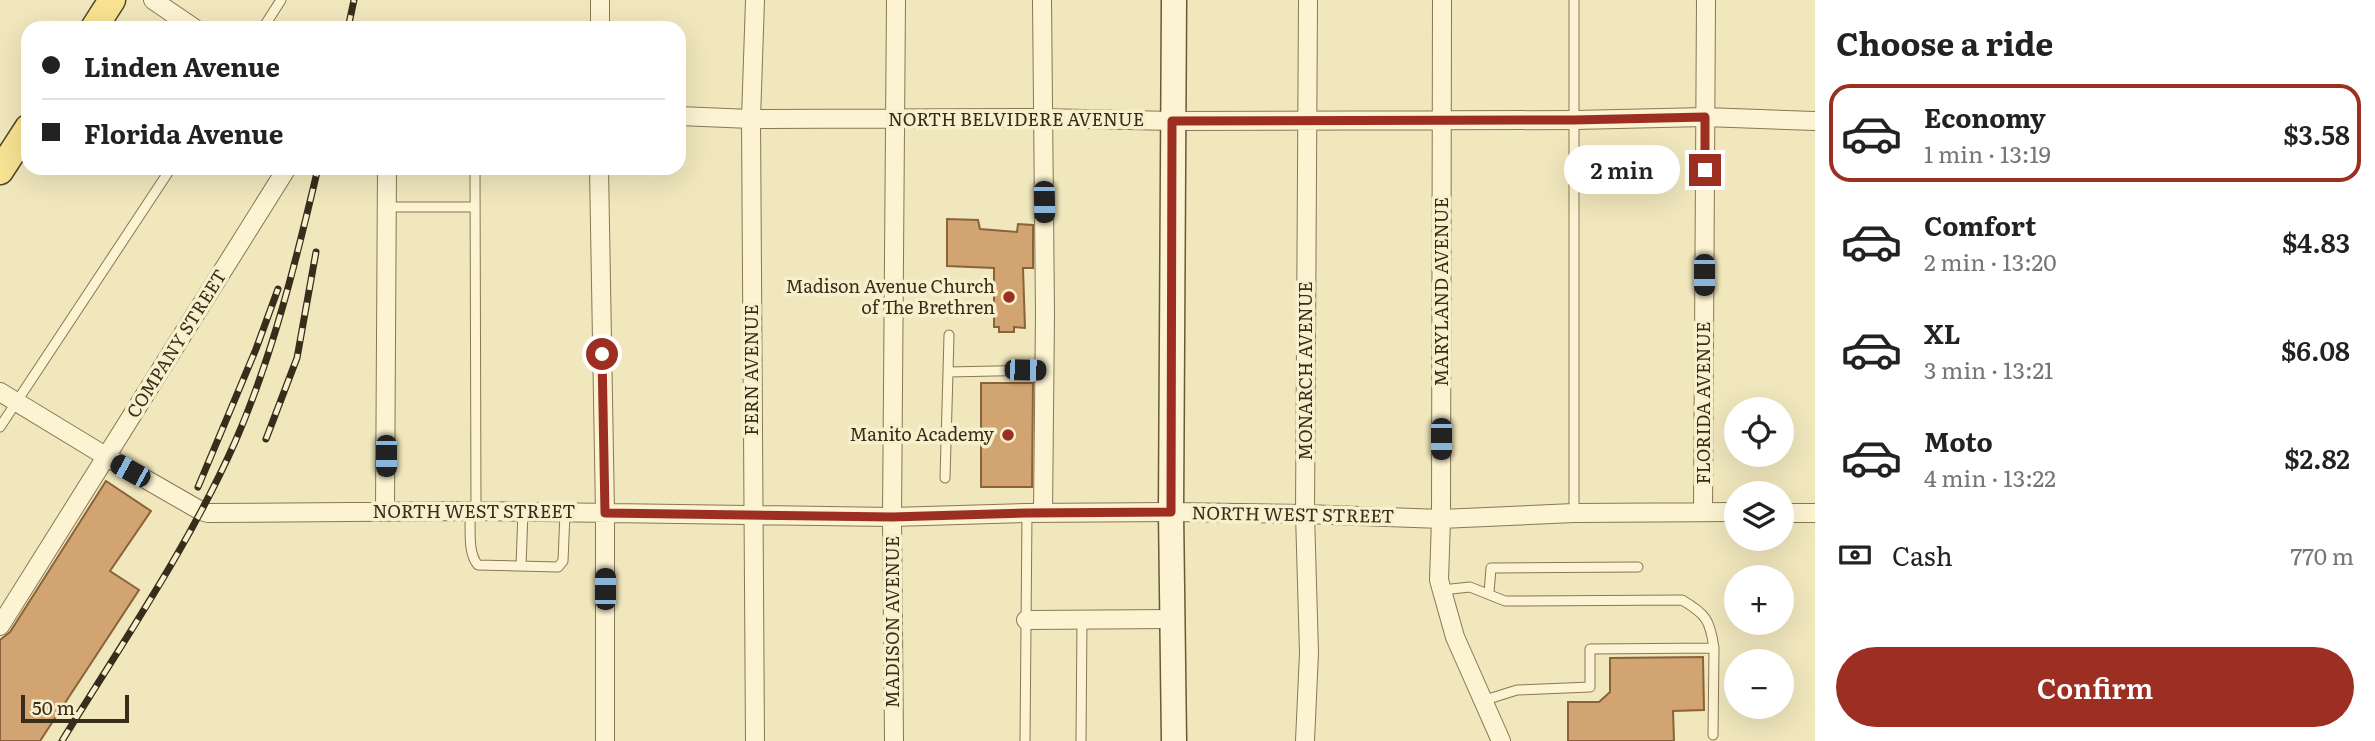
<!DOCTYPE html>
<html lang="en">
<head>
<meta charset="utf-8">
<style>
  body { margin:0; font-family:Literata,serif; background:#f2f2f2; color:#222; height:100vh; display:flex; flex-direction:column; font-size:26px; white-space:nowrap }
  * { box-sizing:border-box; margin:0 }
  p { font-size:23px; color:#767676 }
  .icon { flex:none; width:38px; height:38px; fill:none; stroke:currentColor; stroke-width:2; stroke-linecap:round; stroke-linejoin:round }
  .map { position:relative; flex:1; overflow:hidden }
  .panel { display:flex; flex-direction:column; background:#fff; width:560px }
  .panel>* { flex:none }
  .banner { position:absolute; left:21px; top:21px; width:665px; height:154px; border-radius:21px; box-shadow:0 7px 28px #0002; display:grid; align-content:center; height:154px; padding:0 21px; background:#fff }
  .buttons { position:absolute; left:1724px; top:397px; display:grid; gap:14px }
  .buttons a { display:grid; place-items:center; width:70px; height:70px; border-radius:50%; background:#fff; box-shadow:0 7px 28px #0002; font-size:35px }
  .scale { position:absolute; left:21px; bottom:18px; width:108px; box-sizing:border-box; padding-left:7px; border:4px solid #382c1b; border-top:0; font-size:19px; line-height:24px; white-space:nowrap; color:#382c1b; -webkit-text-stroke:5px #f7f0cd; paint-order:stroke }
  .end { position:absolute; width:32px; height:32px; margin:-16px; border:9px solid #9c2f22; background:#fff; box-shadow:0 0 0 4px #fff }
  .from { border-radius:50% }
  .bubble { position:absolute; height:49px; border-radius:24px; background:#fff; box-shadow:0 7px 28px #0002; font-size:23px; font-weight:600; line-height:49px; text-align:center }
  .car { position:absolute; width:21px; height:42px; margin:-21px -10px; border-radius:9px; box-shadow:0 0 5px 2px #0007; background:linear-gradient(#222 24%,#8ab4d8 0 40%,#222 0 76%,#8ab4d8 0 86%,#222 0) }
  .banner b { display:flex; align-items:center; gap:24px; height:66px; font-size:26px }
  .banner b+b { border-top:2px solid #e0e0e0 }
  .banner i { width:18px; height:18px; background:#222 }
  ul { padding:0; list-style:none }
  li { display:flex; align-items:center; gap:21px; height:98px; margin:0 14px 10px; padding:0 7px; border:4px solid transparent; border-radius:21px }
  li div { flex:1 }
  li b { display:block; font-size:26px }
  li em { font-style:normal; font-weight:600 }
  li.on { border-color:#9c2f22 }
  li>.icon { width:63px; height:63px; stroke-width:1.5 }
  h2 { padding:0 21px; font-size:32px; line-height:84px }
  .pay { display:flex; align-items:center; gap:18px; height:77px; padding:0 21px; font-size:26px }
  .pay p { margin-inline-start:auto }
  .primary-button { display:flex; gap:14px; margin-top:auto; padding:14px 21px }
  .primary-button a { flex:1; height:80px; border-radius:42px; background:#9c2f22; color:#fff; font-size:28px; font-weight:600; line-height:80px; text-align:center }
  main { display:flex; flex:1; min-height:0 }
  .map>svg:first-child { display:block }
</style>
</head>
<body>
<main>
<div class="map">
<svg width="1815" height="741" viewBox="0 0 1815 741">
  <rect width="100%" height="100%" fill="#f0e7bd"/>
  <path fill="#d1a471" stroke="#8a633a" stroke-width="2" d="M947 219 978 220 980 229 1017 232 1018 224 1033 225V268H1023L1025 328 1014 327V332H999V327H994V268L947 266Z
    M981 383H1033L1032 487H981Z
    M106 481 151 511 110 571 139 590 40 741H0V640L10 632Z
    M1703 657 1704 710 1673 711 1674 741H1568V702H1599L1610 692V658Z"/>
  <g fill="none" stroke-linecap="round" stroke-linejoin="round">
    <g stroke="#897755" stroke-width="11">
      <path id="lane" d="M263 28 281 0
        M475 168 476 511
        M386 207H475
        M948 372 949 335
        M0 427 171 168
        M945 478 948 372 1045 370
        M470 511C471 527 467 553 478 565L558 567 563 561 565 513
        M1574 513V0
        M521 566 523 512
        M1442 590 1470 587 1505 601 1682 600C1706 614 1710 620 1714 648
        M1489 593 1491 568 1638 567
        M1482 701 1517 690 1590 687V649L1714 648 1713 735
        M1025 741 1027 513
        M1081 741 1082 620"/>
    </g>
    <g stroke="#897755" stroke-width="20">
      <path id="street" d="M153 0 194 28
        M755 0 751 119 755 741
        M1042 0 1045 314 1043 513
        M1442 0 1441 519 1439 580 1455 637 1501 741
        M600 28V0
        M679 116 751 119 1042 118 1172 121 1575 120 1705 117 1815 121
        M599 168 605 513V741
        M0 392 107 457 201 511 208 513 476 511 892 517 1027 513 1171 512 1305 514 1441 519 1574 513 1736 512
        M385 512 387 168
        M1703 512 1706 0
        M1782 513H1815
        M1026 620 1172 619
        M0 626 287 168
        M894 741 892 517 896 0
        M1305 741 1309 653 1305 514 1308 0"/>
    </g>
    <g stroke="#6b5839" stroke-width="27">
      <path id="secondary" d="M1174 0 1171 512 1174 741"/>
    </g>
    <g stroke="#56442a" stroke-width="29">
      <path id="primary" d="M94 28 112 0
        M0 171 28 128"/>
    </g>
    <use href="#lane" stroke="#fbf3d1" stroke-width="9"/>
    <use href="#street" stroke="#fbf3d1" stroke-width="18"/>
    <use href="#secondary" stroke="#fbf3d1" stroke-width="24"/>
    <use href="#primary" stroke="#f7e392" stroke-width="26"/>
    <g stroke="#382c1b" stroke-width="7">
      <path id="rail" d="M348 28 354 0
        M266 439 297 358 316 252
        M198 487 256 349 278 289
        M62 741C122 643 188 548 235 442 273 355 296 261 318 168"/>
    </g>
    <use href="#rail" stroke="#f7f0cd" stroke-width="4.5" stroke-dasharray="13" stroke-linecap="butt"/>
  </g>
  <g fill="none" stroke-linecap="round" stroke-linejoin="round">
    <path stroke="#9c2f22" stroke-width="9" d="M602 354 605 513 892 517 1027 513 1171 512 1172 121 1574 120 1705 117V170"/>
  </g>
  <g fill="#9c2f22" stroke="#f7f0cd" stroke-width="2.5">
    <circle cx="1009" cy="297" r="7"/>
    <circle cx="1008" cy="435" r="7"/>
  </g>
  <g text-anchor="middle" stroke-width="7" stroke-linejoin="round" paint-order="stroke">
    <g font-size="18" fill="#382c1b" stroke="#f7f0cd">
      <text x="1016" y="126">NORTH BELVIDERE AVENUE</text>
      <text transform="translate(1442 292) rotate(-90)" y="6">MARYLAND AVENUE</text>
      <text transform="translate(177 344) rotate(-58)" y="6">COMPANY STREET</text>
      <text transform="translate(752 370) rotate(-90)" y="6">FERN AVENUE</text>
      <text transform="translate(1306 371) rotate(-90)" y="6">MONARCH AVENUE</text>
      <text transform="translate(1704 403) rotate(-90)" y="6">FLORIDA AVENUE</text>
      <text x="474" y="518">NORTH WEST STREET</text>
      <text transform="translate(1293 515) rotate(1)" y="6">NORTH WEST STREET</text>
      <text transform="translate(893 622) rotate(-90)" y="6">MADISON AVENUE</text>
    </g>
    <g font-size="18" fill="#382c1b" stroke="#f7f0cd" text-anchor="end">
      <text x="995" y="293">Madison Avenue Church<tspan x="995" dy="21">of The Brethren</tspan></text>
      <text x="994" y="441">Manito Academy</text>
    </g>
  </g>
</svg>
<div class="buttons">
<a><svg class="icon" aria-label="locate" viewBox="0 0 24 24"><circle cx="12" cy="12" r="6"/><path d="M12 2v4M12 18v4M2 12h4M18 12h4"/></svg></a>
<a><svg class="icon" aria-label="layers" viewBox="0 0 24 24"><path d="M12 4l9 5-9 5-9-5zM3 14l9 5 9-5"/></svg></a>
<a>+</a>
<a>−</a>
</div>
<div class="scale">50 m</div>
<i class="end from" style="left:602px;top:354px"></i>
<i class="end" style="left:1705px;top:170px"></i>
<div class="bubble" style="left:1564px;top:145px;width:116px">2 min</div>
<i class="car" style="left:1044px;top:202px;rotate:179deg"></i>
<i class="car" style="left:1704px;top:275px;rotate:180deg"></i>
<i class="car" style="left:1025px;top:370px;rotate:91deg"></i>
<i class="car" style="left:1441px;top:439px;rotate:180deg"></i>
<i class="car" style="left:386px;top:456px;rotate:180deg"></i>
<i class="car" style="left:130px;top:471px;rotate:299deg"></i>
<i class="car" style="left:605px;top:589px;rotate:0deg"></i>
<div class="banner">
<b><i class="from"></i>Linden Avenue</b>
<b><i></i>Florida Avenue</b>
</div>
</div>
<section class="panel">
<h2>Choose a ride</h2>
<ul>
<li class="on"><svg class="icon" aria-label="car" viewBox="0 0 24 24"><path d="M5 17H2v-5l4-1 3-4h7l3 4 3 1v5h-3M9 17h6M6 11h13"/><circle cx="7" cy="17" r="2"/><circle cx="17" cy="17" r="2"/></svg><div><b>Economy</b><p>1 min · 13:19</p></div><em>$3.58</em></li>
<li><svg class="icon" aria-label="car" viewBox="0 0 24 24"><path d="M5 17H2v-5l4-1 3-4h7l3 4 3 1v5h-3M9 17h6M6 11h13"/><circle cx="7" cy="17" r="2"/><circle cx="17" cy="17" r="2"/></svg><div><b>Comfort</b><p>2 min · 13:20</p></div><em>$4.83</em></li>
<li><svg class="icon" aria-label="car" viewBox="0 0 24 24"><path d="M5 17H2v-5l4-1 3-4h7l3 4 3 1v5h-3M9 17h6M6 11h13"/><circle cx="7" cy="17" r="2"/><circle cx="17" cy="17" r="2"/></svg><div><b>XL</b><p>3 min · 13:21</p></div><em>$6.08</em></li>
<li><svg class="icon" aria-label="car" viewBox="0 0 24 24"><path d="M5 17H2v-5l4-1 3-4h7l3 4 3 1v5h-3M9 17h6M6 11h13"/><circle cx="7" cy="17" r="2"/><circle cx="17" cy="17" r="2"/></svg><div><b>Moto</b><p>4 min · 13:22</p></div><em>$2.82</em></li>
</ul>
<div class="pay"><svg class="icon" aria-label="cash" viewBox="0 0 24 24"><path d="M3 7h18v10H3z"/><circle cx="12" cy="12" r="2"/></svg>Cash<p>770 m</p></div>
<div class="primary-button"><a>Confirm</a></div>
</section>
</main>
</body>
</html>
